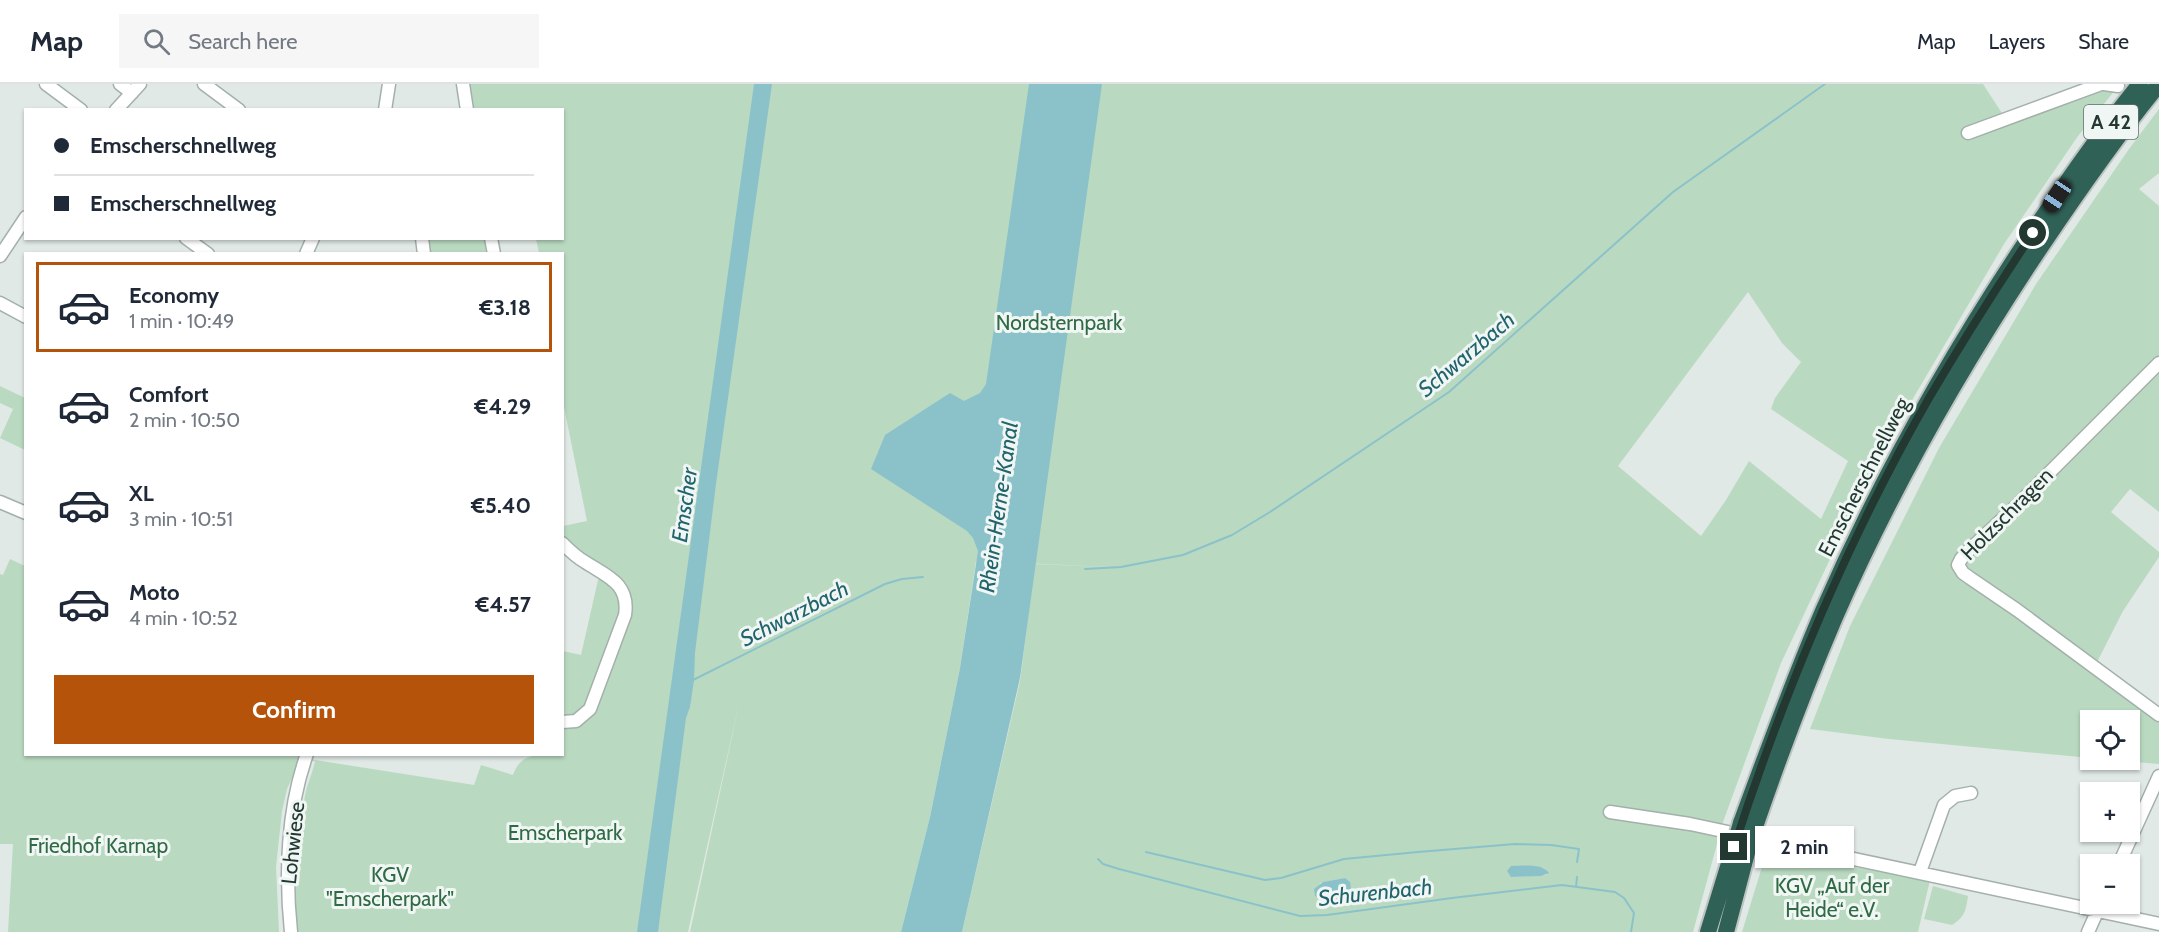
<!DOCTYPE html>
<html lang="en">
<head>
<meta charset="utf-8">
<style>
  body { margin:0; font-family:Cabin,sans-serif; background:#f6f6f7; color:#1f2937; height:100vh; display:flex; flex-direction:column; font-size:22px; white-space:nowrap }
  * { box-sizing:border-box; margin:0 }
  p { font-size:20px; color:#747a83 }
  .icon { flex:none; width:33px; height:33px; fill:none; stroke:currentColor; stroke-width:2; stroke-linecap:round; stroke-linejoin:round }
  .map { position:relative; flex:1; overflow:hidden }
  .panel { position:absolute; left:24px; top:168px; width:540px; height:504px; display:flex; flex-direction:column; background:#fff; border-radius:0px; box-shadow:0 2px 4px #0004 }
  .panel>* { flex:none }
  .top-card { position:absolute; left:24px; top:24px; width:540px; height:132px; border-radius:0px; box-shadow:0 2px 4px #0004; display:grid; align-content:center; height:132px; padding:0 30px; background:#fff }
  .buttons { position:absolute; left:2080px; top:626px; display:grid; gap:12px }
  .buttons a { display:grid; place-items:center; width:60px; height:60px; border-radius:0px; background:#fff; box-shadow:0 2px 4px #0004; font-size:30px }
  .end { position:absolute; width:27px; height:27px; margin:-14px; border:8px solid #223831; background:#fff; box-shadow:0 0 0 3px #fff }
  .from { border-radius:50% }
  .bubble { position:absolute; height:42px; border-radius:0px; background:#fff; box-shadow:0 2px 4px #0004; font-size:20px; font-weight:700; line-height:42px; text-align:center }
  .car { position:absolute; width:18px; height:36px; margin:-18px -9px; border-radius:8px; box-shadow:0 0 4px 2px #0007; background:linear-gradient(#222 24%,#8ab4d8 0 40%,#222 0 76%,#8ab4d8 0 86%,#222 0) }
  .top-card b { display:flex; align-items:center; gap:21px; height:57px; font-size:22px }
  .top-card b+b { border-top:2px solid #e0e1e3 }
  .top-card i { width:15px; height:15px; background:#1f2937 }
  ul { padding:10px 0 0; list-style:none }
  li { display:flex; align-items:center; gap:18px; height:90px; margin:0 12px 9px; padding:0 18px; border:3px solid transparent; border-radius:0px }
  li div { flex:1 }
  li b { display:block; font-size:22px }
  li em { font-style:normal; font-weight:700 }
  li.active { border-color:#b45309 }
  li>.icon { width:54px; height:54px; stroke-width:1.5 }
  .action { display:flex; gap:12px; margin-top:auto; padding:12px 30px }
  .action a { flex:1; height:69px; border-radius:0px; background:#b45309; color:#fff; font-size:24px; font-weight:700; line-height:69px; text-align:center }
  header { display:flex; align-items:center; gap:36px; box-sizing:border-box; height:84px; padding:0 30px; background:#fff; border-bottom:2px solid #e0e1e3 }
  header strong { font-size:28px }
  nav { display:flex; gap:33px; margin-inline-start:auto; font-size:21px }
  .search { width:420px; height:54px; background:#f6f6f7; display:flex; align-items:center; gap:15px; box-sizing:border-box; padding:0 21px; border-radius:0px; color:#747a83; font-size:22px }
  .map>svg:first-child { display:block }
</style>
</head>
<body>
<header>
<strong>Map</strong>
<div class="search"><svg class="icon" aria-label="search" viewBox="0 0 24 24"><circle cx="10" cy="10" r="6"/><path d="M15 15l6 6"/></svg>Search here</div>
<nav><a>Map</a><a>Layers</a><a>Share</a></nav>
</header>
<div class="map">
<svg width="2159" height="848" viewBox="0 0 2159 848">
  <rect width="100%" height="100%" fill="#e0e9e5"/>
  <path fill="#bad9c1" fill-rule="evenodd" d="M463 0H1983L2007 37 2120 0 2078 52 2004 160 1908 323 1848 437 1781 579 1723 738 1693 848H962L1020 597 1035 480 1130 484 976 477 960 584 930 733 901 848H690L740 615 688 848H298C293 802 296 758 305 712 307 700 313 688 315 677H305L293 692 287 705 282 727 276 783 279 848H8L13 760H0V490L3 491 10 475 25 482 26 670 303 671 315 676 474 701 481 681 513 691C521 667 541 671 562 670L563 634 565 631 562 622 563 567 581 571 601 483 567 459 563 452V442L587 437 563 318 562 170 539 169 536 155 562 154V26L467 25ZM1748 208 1782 259 1801 278 1775 314 1771 325 1848 377 1821 435 1749 377 1726 416 1701 452 1618 382ZM1511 782H1529L1545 785 1546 791 1511 793ZM1345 794 1348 807 1318 815 1320 799Z
    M2159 25V89L2139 105 2159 122V428L2130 405 2111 428 2159 468V473L2123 527 2093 586 2159 637V680L2100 675H2130V636H2091V674L1889 655 1810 645 1850 542 1939 364 2036 200 2129 65Z
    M427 155H484L486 169H430Z
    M0 302 25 314V366L0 354 13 325 0 319Z
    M1766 770 1901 790 1930 796 1918 848H1742Z
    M1933 802 1968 812C1966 826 1965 833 1952 841L1924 835Z"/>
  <path fill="#8bc2ca" d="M754 0H772L716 400 695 569 694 596 690 623 686 634 658 848H637Z
    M1029 0H1102L1020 594 962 848H901L930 733 960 584 978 467 973 454 967 447 871 385 885 351 950 309 964 317 980 309 986 300Z
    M1511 782C1522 782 1542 779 1549 789L1541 792 1511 793 1507 787Z
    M1345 794 1350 798 1351 805 1349 807 1321 815 1315 812 1314 805 1323 798Z"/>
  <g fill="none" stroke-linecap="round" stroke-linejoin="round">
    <path stroke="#8bc2ca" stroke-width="2" d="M1085 485 1121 483 1183 471 1232 451 1270 428 1449 308 1673 108 1825 0
      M691 597 885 500 902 495 923 493
      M1146 768 1265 796 1281 794 1344 775 1418 768 1515 760 1551 761 1579 765 1577 778
      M1098 775 1103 780 1119 785 1300 832 1327 831 1452 814 1562 801 1615 808 1624 814 1634 829 1631 848
      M1576 803 1577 793"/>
    <g stroke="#a3b0ab" stroke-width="15">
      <path id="minor" d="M46 0 81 26
        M120 0 132 9
        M204 0 239 26
        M463 0 467 26
        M2104 0 2118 2
        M116 26 140 0
        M385 26 389 0
        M1968 49 2101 0
        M186 154 208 170
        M422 154 424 170
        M491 154 494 170
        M306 170 313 154
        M0 172 26 133
        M0 219 26 233
        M2159 279 2011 427 1967 468 1961 475 1958 481 1963 489 1970 494 2017 526 2159 631
        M0 418 26 429
        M562 459C569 466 576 473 585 478 606 492 630 499 625 531L590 625 576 637 562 638
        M1610 728 1690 740 2159 840
        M2119 780 2159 692
        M1920 788 1944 721 1955 712 1971 709
        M291 848C285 791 287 725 307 670
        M2088 848 2101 819"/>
    </g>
    <g stroke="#bdc3c1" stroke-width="20">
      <path id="highway" d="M1741 739C1767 668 1793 597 1823 527 1879 398 1948 275 2026 158 2062 104 2099 50 2140 0
        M1756 740C1780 670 1806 601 1835 533 1892 403 1963 279 2042 161 2079 106 2117 51 2159 0
        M1708 848 1734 763
        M1726 848 1748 765"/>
    </g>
    <use href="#minor" stroke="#fff" stroke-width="12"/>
    <use href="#highway" stroke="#306156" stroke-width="16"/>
    <g stroke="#bdc3c1" stroke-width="20" stroke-linecap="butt">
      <path id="highway-bridge" d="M1734 763 1741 739
        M1748 765 1756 740"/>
    </g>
    <use href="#highway-bridge" stroke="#306156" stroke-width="16"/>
  </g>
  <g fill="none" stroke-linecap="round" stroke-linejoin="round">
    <path stroke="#223831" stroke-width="8" d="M1734 763C1784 608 1848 455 1929 314 1962 258 1997 203 2033 149"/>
  </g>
  <g text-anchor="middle" stroke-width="6" stroke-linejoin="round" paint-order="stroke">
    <rect fill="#f0f6f3" stroke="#60716b" stroke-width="1.5" x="2084" y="21" width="54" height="34" rx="4.5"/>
    <g font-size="20" font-weight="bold" fill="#223831">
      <text x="2111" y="45">A 42</text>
    </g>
    <g font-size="21" fill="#306b45" stroke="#f0f6f3">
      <text x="1059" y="246">Nordsternpark</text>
      <text x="565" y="756">Emscherpark</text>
      <text x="98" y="769">Friedhof Karnap</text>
      <text x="390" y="798">KGV<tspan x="390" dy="24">"Emscherpark"</tspan></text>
      <text x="1832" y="809">KGV „Auf der<tspan x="1832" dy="24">Heide“ e.V.</tspan></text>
    </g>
    <g font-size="21" fill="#223831" stroke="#f0f6f3">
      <text transform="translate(1864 393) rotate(-63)" y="7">Emscherschnellweg</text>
      <text transform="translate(2007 430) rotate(-45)" y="7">Holzschragen</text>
      <text transform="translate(293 759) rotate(-84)" y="7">Lohwiese</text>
    </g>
    <g font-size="22" font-style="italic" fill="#22646e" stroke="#f0f6f3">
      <text transform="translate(1466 270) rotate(-40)" y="8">Schwarzbach</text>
      <text transform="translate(684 421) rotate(-82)" y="8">Emscher</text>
      <text transform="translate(998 423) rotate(-82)" y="8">Rhein-Herne-Kanal</text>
      <text transform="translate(794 529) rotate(-27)" y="8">Schwarzbach</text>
      <text transform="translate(1375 808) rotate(-6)" y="8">Schurenbach</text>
    </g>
  </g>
</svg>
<div class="buttons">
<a><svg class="icon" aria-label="locate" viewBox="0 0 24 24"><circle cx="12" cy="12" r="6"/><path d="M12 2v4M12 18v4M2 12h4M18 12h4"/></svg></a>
<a>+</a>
<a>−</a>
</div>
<i class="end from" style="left:2033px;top:149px"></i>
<i class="end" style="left:1734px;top:763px"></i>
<div class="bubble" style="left:1755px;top:742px;width:99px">2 min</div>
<i class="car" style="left:2057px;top:112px;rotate:214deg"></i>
<div class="top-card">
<b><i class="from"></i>Emscherschnellweg</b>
<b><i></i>Emscherschnellweg</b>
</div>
<section class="panel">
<ul>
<li class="active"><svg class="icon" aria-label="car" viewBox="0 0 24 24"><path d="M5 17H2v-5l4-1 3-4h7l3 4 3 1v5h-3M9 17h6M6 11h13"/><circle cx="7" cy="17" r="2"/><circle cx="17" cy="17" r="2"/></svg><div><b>Economy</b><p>1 min · 10:49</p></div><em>€3.18</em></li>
<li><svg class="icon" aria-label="car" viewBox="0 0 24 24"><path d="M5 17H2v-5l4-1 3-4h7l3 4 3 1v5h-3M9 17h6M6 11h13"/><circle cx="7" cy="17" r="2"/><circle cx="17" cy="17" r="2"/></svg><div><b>Comfort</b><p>2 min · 10:50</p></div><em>€4.29</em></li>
<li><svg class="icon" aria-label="car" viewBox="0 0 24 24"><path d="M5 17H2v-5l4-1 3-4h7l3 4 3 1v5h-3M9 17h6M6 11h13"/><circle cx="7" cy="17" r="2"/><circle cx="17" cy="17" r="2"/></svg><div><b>XL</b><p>3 min · 10:51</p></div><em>€5.40</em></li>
<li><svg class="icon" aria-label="car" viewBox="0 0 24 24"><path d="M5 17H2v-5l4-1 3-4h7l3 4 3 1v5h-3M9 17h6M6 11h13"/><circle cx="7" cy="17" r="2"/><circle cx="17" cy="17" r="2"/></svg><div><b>Moto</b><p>4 min · 10:52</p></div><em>€4.57</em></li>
</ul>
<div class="action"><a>Confirm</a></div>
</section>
</div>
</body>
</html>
